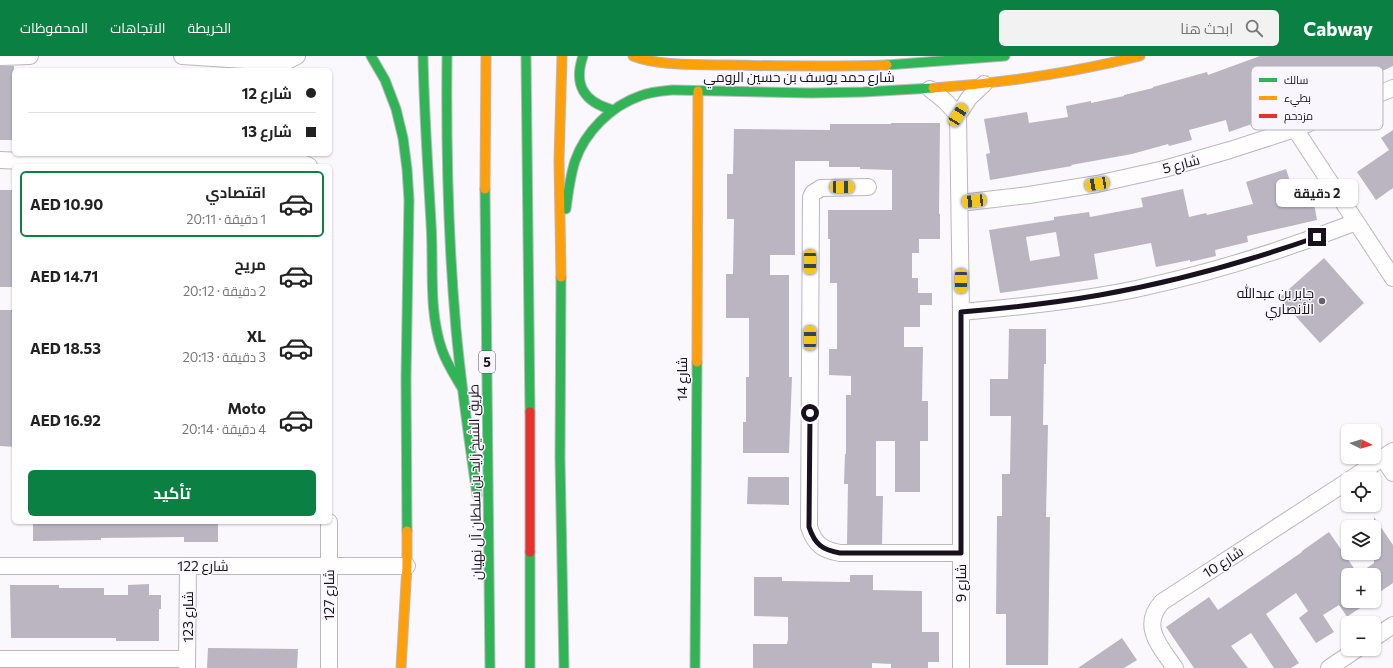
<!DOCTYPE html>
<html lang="ar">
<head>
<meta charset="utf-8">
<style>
  body { margin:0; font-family:Commissioner,Cairo,sans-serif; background:#f2f2f2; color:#222; direction:rtl; height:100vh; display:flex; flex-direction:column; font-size:15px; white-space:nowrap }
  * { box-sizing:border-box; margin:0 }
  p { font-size:13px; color:#767676 }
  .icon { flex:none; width:22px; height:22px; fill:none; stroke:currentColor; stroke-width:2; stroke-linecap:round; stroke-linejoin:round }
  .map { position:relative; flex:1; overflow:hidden; direction:ltr }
  .sheet { position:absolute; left:12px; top:108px; width:320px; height:360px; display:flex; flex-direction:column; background:#fff; border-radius:6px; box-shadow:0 1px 3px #0004; direction:rtl }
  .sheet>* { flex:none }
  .top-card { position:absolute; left:12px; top:12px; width:320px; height:88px; border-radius:6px; box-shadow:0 1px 3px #0004; direction:rtl; display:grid; align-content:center; height:88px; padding:0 16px; background:#fff }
  .needle { width:26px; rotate:95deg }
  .controls { position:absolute; left:1341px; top:368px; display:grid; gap:8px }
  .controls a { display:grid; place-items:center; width:40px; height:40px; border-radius:6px; background:#fff; box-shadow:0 1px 3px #0004; font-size:20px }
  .end { position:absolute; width:18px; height:18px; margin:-9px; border:5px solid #17121d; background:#fff; box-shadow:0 0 0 2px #fff }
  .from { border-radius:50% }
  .bubble { position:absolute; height:28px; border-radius:6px; background:#fff; box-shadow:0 1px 3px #0004; font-size:13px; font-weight:700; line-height:28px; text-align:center; direction:rtl }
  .car { position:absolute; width:12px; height:24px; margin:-12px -6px; border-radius:5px; box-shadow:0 0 3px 1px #0007; background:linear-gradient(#f5c518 24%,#345 0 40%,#f5c518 0 76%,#345 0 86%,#f5c518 0) }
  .top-card b { display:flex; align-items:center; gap:14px; height:38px; font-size:15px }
  .top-card b+b { border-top:1px solid #e0e0e0 }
  .top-card i { width:10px; height:10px; background:#222 }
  ul { padding:7px 0 0; list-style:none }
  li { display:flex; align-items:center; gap:12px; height:66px; margin:0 8px 6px; padding:0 8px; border:2px solid transparent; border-radius:6px }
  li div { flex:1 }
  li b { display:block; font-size:15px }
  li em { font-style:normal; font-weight:700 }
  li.current { border-color:#0b8043 }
  li>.icon { width:36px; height:36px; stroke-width:1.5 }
  .primary-button { display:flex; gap:8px; margin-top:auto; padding:8px 16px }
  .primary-button a { flex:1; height:46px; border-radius:6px; background:#0b8043; color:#fff; font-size:16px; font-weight:700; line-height:46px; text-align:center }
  header { display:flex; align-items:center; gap:24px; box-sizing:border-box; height:56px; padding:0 20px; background:#0b8043; color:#fff }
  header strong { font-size:19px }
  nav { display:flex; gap:22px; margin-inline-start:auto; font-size:14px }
  .search { width:280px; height:36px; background:#f2f2f2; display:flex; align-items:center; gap:10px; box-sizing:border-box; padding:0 14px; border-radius:6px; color:#767676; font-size:15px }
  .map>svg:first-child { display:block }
</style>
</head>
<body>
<header>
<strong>Cabway</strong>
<div class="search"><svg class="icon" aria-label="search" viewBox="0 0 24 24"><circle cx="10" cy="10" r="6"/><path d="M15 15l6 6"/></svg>ابحث هنا</div>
<nav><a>الخريطة</a><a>الاتجاهات</a><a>المحفوظات</a></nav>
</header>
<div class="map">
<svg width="1393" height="612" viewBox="0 0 1393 612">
  <rect width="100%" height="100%" fill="#faf8fc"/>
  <path fill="#bab5c0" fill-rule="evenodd" d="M1260 0H1393V10L1380 16 1346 29 1347 33 1306 48V49L1229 76 1226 64 1189 74 1192 84 1169 90 1168 88 1132 98 1071 109 1072 110 990 124 986 98 990 97 984 63 1027 56 1029 67 1068 61 1066 50 1091 45V47L1124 40V39L1153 32V31L1207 16 1208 19Z
    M0 10H14V84H0Z
    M891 67H940L939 158H940V183H919V197H912V222H918V237H932V249H920V271H904V291H923L922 345H928V385H920V436H895V385H876V440H883L882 488H847L848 428H844L845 398H846V339H851V320L829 319V293H837V227H830V183H828V154H892V114L860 113V111H829V105H795V199H770V219H789V321H792L789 397H743V366H746V321H749V262H726V218H733L734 163H727V118H733L734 73 830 74V68H891Z
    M1393 74V132L1376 144 1357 116 1389 94 1381 82Z
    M1286 113 1297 146 1313 142 1317 164 1247 180 1248 186 1215 194 1216 200 1190 206V204L1156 211 1151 187 1094 198 1098 223 1000 237 989 174 1054 164V161L1089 156 1090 161 1143 151 1141 142 1183 133 1189 161 1206 157 1207 159 1253 148 1246 126ZM1056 176 1060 200 1030 205 1026 181Z
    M0 134H14V231H0Z
    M1324 202 1364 247 1320 287 1279 242Z
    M0 254H14V391L0 390Z
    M1009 273H1046V308H1044L1043 369H1048L1046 461H1050L1048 609H1006V558H996L997 460H1002V418H1010L1011 360H990V323H1008Z
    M748 421H789V449L747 448Z
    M1374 461 1393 489V527L1374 540V519H1348V545H1371L1348 560V562L1339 549 1323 559 1334 576 1316 587 1299 562 1308 555 1296 537 1266 558 1299 607 1291 612H1274L1251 577 1231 590 1248 612H1194L1166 571 1209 541 1218 554 1302 496V495L1329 476 1358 518 1374 507Z
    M33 466H218V486H184V481L101 482V484L33 485Z
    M850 519H873V534L922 535V576H939V606H928V612H891V608L872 607V612H753V588H787L788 583V561L754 560V521H782V525L850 526Z
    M149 528V539H161V553H159V585H116V582H11L10 529H59V532H104V539H128V529Z
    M1122 582 1137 604 1124 612H1078Z
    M208 592 298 593 297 612H207Z"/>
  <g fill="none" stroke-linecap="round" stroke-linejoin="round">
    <g stroke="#bab7be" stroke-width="18">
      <path id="street" d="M182 0 277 6 287 5 297 0
        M0 1 30 0
        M930 33 945 45 958 59
        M958 59 961 256V612
        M958 59 969 42 984 28
        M1295 73 1393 222
        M0 104 47 106 287 104 297 105 309 110
        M868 131 821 132 813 137 811 141 809 471C815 489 823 494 840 497H961
        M960 147 1029 139 1097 128 1164 113 1230 94 1295 73 1393 32
        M961 256C1020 251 1078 245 1136 233 1211 217 1284 194 1356 166
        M1383 402 1393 417
        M1351 423 1393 395
        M329 466V612
        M0 510H407
        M1374 582 1393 569
        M0 603H187
        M187 612 188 510
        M1175 612C1160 590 1140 570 1162 546L1348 425
        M1329 612 1357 593"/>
    </g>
    <g stroke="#bab7be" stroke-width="11">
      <path id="fast" d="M371 0 385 24 396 53 403 82 407 113 409 144 406 322 407 475
        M423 0C424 56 428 112 431 167 434 209 428 254 442 294 447 308 455 320 462 332
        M447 0C446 91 448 182 456 273 461 329 469 384 477 439
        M526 0 530 356
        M583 0C573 29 584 46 613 54
        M887 9 1005 0
        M485 133 490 612
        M566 153C568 137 570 121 575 105 585 76 611 50 640 40 650 36 662 35 673 34L811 37 863 36 933 32
        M561 221 560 402 564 612
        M530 496V612
        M695 612 697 306"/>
    </g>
    <g stroke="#bab7be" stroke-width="11">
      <path id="slow" d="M633 0C659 10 695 8 723 9 778 10 832 11 887 9
        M933 32C1003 27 1072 17 1140 0
        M485 133 486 0
        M561 221 559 104 562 0
        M697 306 698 35
        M401 612 407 510V475"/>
    </g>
    <g stroke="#bab7be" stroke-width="11">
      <path id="jam" d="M530 356V496"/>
    </g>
    <use href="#street" stroke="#fefeff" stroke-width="16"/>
    <use href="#fast" stroke="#30b455" stroke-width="9"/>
    <use href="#slow" stroke="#ff9f0a" stroke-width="9"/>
    <use href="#jam" stroke="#e5322d" stroke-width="9"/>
  </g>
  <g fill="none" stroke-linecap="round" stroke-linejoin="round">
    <path stroke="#17121d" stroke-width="5" d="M810 357 809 471C815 489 823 494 840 497H961V256C1008 252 1054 247 1100 239 1174 226 1246 206 1317 181"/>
  </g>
  <circle fill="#66626b" stroke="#f9f7fd" stroke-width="1.5" cx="1322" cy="245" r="4"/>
  <g text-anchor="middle" stroke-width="3" stroke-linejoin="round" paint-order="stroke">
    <rect fill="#f9f7fd" stroke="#5b5760" stroke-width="1" x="479" y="295" width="16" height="22" rx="3"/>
    <g font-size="13" font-weight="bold" fill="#17121d">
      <text x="487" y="311">5</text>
    </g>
    <g font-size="14" fill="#17121d" stroke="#f9f7fd">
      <text x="799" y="26">شارع حمد يوسف بن حسين الرومي</text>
      <text transform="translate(1181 108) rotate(-15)" y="5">شارع 5</text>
      <text transform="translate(682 323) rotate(-90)" y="5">شارع 14</text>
      <text transform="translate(475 426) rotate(-91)" y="5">طريق الشيخ زايد بن سلطان آل نهيان</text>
      <text transform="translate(1223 506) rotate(-33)" y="5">شارع 10</text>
      <text x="203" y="515">شارع 122</text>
      <text transform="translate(961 527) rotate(-90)" y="5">شارع 9</text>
      <text transform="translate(329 539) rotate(-90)" y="5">شارع 127</text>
      <text transform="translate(188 561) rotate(-90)" y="5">شارع 123</text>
    </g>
    <g font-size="14" fill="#17121d" stroke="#f9f7fd" text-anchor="end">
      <text x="1314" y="242">جابر بن عبدالله<tspan x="1314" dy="16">الأنصاري</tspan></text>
    </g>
  </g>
  <rect x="1251" y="10" width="132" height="64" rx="6" fill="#f9f7fd" stroke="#b5b2ba" stroke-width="1"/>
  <rect x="1259" y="22" width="18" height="4" fill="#30b455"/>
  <rect x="1259" y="40" width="18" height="4" fill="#ff9f0a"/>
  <rect x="1259" y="58" width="18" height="4" fill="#e5322d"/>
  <g font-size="11" fill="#17121d">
    <text x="1284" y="28">سالك</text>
    <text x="1284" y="46">بطيء</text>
    <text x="1284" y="64">مزدحم</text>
  </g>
</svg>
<div class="controls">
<a><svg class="needle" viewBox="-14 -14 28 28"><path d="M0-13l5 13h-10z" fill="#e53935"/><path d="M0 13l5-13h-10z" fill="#767676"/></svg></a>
<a><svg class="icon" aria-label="locate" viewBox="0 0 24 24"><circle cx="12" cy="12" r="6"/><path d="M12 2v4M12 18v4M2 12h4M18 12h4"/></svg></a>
<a><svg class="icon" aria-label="layers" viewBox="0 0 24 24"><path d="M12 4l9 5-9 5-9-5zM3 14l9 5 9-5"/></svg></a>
<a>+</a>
<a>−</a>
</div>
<i class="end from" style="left:810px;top:357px"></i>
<i class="end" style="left:1317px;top:181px"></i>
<div class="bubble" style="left:1276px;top:123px;width:82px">2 دقيقة</div>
<i class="car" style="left:958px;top:59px;rotate:32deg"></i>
<i class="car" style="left:1097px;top:128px;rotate:260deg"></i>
<i class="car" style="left:842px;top:131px;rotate:90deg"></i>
<i class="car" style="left:974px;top:145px;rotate:264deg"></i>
<i class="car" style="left:810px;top:206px;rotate:180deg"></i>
<i class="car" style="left:961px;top:225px;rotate:180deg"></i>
<i class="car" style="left:810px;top:282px;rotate:0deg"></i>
<div class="top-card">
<b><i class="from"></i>شارع 12</b>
<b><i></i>شارع 13</b>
</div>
<section class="sheet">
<ul>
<li class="current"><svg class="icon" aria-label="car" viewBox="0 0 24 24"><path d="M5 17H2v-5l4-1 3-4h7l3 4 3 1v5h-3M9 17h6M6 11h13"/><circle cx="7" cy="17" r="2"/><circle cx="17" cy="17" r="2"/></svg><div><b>اقتصادي</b><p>1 دقيقة · 20:11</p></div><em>AED 10.90</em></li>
<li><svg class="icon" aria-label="car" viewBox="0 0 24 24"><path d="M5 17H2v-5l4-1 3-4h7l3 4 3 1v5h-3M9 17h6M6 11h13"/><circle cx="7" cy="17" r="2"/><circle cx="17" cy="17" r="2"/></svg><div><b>مريح</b><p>2 دقيقة · 20:12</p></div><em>AED 14.71</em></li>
<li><svg class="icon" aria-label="car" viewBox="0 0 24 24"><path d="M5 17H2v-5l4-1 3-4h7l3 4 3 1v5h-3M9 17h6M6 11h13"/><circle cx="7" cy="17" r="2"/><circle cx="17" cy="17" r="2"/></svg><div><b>XL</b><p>3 دقيقة · 20:13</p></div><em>AED 18.53</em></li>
<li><svg class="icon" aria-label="car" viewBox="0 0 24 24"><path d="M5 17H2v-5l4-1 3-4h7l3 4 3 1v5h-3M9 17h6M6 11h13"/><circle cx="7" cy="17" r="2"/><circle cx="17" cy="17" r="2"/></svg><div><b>Moto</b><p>4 دقيقة · 20:14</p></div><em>AED 16.92</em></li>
</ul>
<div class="primary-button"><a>تأكيد</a></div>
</section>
</div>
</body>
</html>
